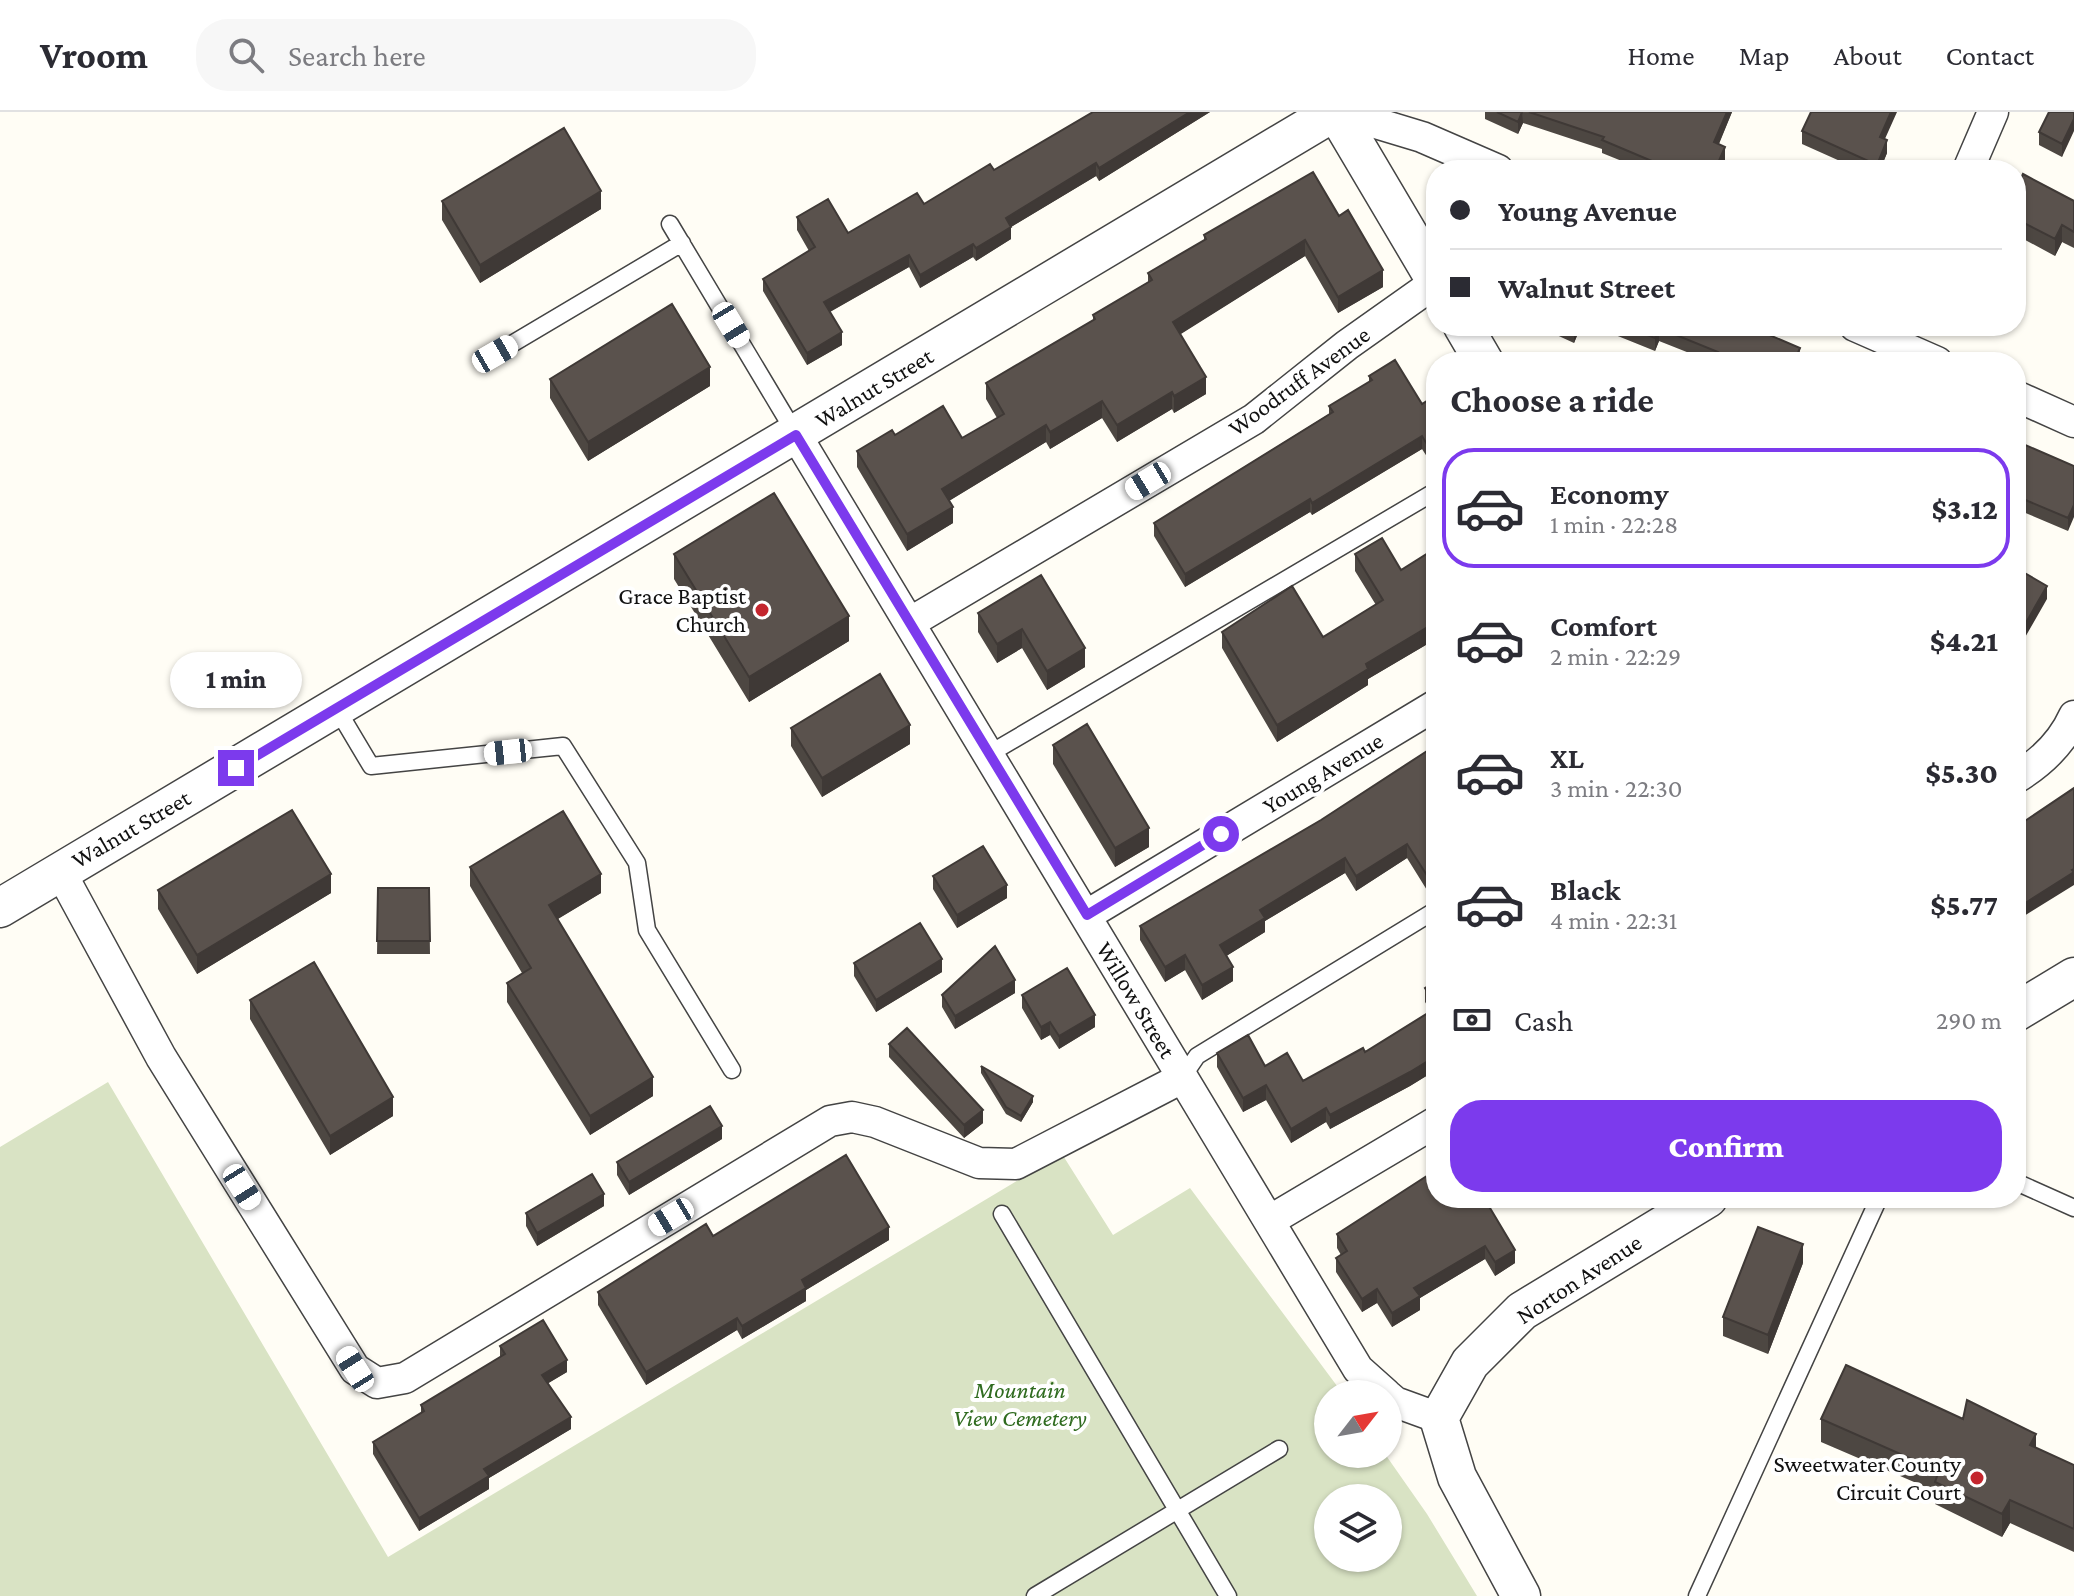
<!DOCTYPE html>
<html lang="en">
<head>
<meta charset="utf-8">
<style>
  body { margin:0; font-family:"Crimson Pro",serif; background:#f7f7f7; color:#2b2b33; height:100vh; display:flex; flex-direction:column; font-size:30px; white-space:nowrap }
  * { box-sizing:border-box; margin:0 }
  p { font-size:26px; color:#7c7c81 }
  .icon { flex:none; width:44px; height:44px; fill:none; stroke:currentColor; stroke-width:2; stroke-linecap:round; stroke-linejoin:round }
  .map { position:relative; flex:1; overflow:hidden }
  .side { position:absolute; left:1426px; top:240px; width:600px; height:856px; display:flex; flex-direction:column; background:#fff; border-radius:32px; box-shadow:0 2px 6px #0004 }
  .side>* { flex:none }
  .banner { position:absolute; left:1426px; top:48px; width:600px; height:176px; border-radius:32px; box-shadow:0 2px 6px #0004; display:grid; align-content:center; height:176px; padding:0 24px; background:#fff }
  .needle { width:52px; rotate:59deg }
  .buttons { position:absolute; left:1314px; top:1268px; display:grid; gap:16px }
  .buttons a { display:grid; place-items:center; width:88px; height:88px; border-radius:50%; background:#fff; box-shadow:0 2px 6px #0004; font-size:40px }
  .end { position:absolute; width:36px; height:36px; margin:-18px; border:10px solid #7c3aed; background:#fff; box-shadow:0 0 0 4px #fff }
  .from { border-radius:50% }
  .bubble { position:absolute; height:56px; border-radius:28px; background:#fff; box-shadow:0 2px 6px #0004; font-size:26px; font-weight:800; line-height:56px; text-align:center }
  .car { position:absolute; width:24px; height:48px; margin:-24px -12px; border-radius:10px; box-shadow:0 0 6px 2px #0007; background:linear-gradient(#fff 24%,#345 0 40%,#fff 0 76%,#345 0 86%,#fff 0) }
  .banner b { display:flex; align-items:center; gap:28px; height:76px; font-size:30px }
  .banner b+b { border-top:2px solid #e1e1e2 }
  .banner i { width:20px; height:20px; background:#2b2b33 }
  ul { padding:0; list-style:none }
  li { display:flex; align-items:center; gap:24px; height:120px; margin:0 16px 12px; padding:0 8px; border:4px solid transparent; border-radius:32px }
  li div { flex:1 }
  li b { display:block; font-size:30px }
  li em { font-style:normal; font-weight:800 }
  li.on { border-color:#7c3aed }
  li>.icon { width:72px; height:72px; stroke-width:1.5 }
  h2 { padding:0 24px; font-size:36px; line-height:96px }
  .pay { display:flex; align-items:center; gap:20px; height:88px; padding:0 24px; font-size:30px }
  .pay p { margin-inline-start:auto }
  .action { display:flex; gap:16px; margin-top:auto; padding:16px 24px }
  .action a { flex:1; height:92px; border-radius:32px; background:#7c3aed; color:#fff; font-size:32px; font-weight:800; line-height:92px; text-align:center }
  header { display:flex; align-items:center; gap:48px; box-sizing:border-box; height:112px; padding:0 40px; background:#fff; border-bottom:2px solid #e1e1e2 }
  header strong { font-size:38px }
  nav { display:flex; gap:44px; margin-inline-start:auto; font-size:28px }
  .search { width:560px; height:72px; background:#f7f7f7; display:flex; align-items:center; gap:20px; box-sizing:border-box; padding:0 28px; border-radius:32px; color:#7c7c81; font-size:30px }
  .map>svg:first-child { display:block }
</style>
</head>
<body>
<header>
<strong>Vroom</strong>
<div class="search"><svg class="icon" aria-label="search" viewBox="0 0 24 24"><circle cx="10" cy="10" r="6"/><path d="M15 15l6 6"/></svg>Search here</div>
<nav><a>Home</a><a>Map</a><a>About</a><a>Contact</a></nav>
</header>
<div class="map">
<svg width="2074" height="1484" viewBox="0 0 2074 1484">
  <rect width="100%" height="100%" fill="#fffdf5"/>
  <path fill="#d9e3c4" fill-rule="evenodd" d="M108 970 388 1445 1062 1042 1113 1123 1190 1076 1343 1282H1328V1342H1385L1427 1402 1477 1484H0V1035ZM1328 1386H1388V1446H1328Z"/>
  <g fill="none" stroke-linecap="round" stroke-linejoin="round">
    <g stroke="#444" stroke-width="19">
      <path id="service" d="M670 112 795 321
        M495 242 682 131
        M337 597 371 654 563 634 637 751 647 818 732 958
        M989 642 1436 379
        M1182 966 1197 944 1436 798
        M2016 1070 2074 1096
        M1002 1102 1228 1484
        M1035 1484 1279 1337
        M1697 1484 1879 1086"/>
    </g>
    <g stroke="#444" stroke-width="33">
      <path id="minor" d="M1339 0 1422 25 1498 58
        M1968 58 1993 0
        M1855 214 1937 250
        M2016 284 2074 310
        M796 323 1358 1257 1386 1282
        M911 510 1254 307 1347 233 1436 170
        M2016 666C2042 650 2062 631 2074 604
        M60 759 161 945 355 1257 377 1271 405 1266 830 1009 852 1005 875 1010 979 1051 1016 1052 1182 966
        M1087 803 1436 593
        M1269 1109 1436 1010
        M1388 1284 1395 1290 1439 1306"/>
    </g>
    <g stroke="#444" stroke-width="41">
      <path id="tertiary" d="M1336 0 1436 169
        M1463 214 1484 250
        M0 796 1334 0
        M2016 900 2074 865
        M1521 1484 1457 1365 1439 1306 1470 1251 1522 1199 1708 1086"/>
    </g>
    <use href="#service" stroke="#fff" stroke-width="16"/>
    <use href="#minor" stroke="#fff" stroke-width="30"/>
    <use href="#tertiary" stroke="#fff" stroke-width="38"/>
  </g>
  <path fill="#4d4742" d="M1093 0H1210L1099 69 1096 64 1011 115V127L976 149 973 145 920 176 909 155 830 200 842 233 807 253 763 179V167L809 139 797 118V105L848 121 924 92 994 58Z
    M1485 0H1732L1719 32 1725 48 1721 58H1644L1602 41V37L1523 11 1518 22 1485 7Z
    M2074 0 2062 45 2039 33V20Z
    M1802 19 1885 27 1887 41 1880 58H1860L1802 32Z
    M2016 77 2074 89V136L2062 130 2055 144 2016 123Z
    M442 89 601 97 480 171 442 108Z
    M1339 104 1383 175 1338 201 1305 144 1180 222 1206 282 1174 301 1172 297 1117 330 1102 306 1050 337 1046 330 949 389 953 411 907 439 857 355V339L895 323 962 326 997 306 986 287V271L1093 208V203L1148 170V161L1204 129V123Z
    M1537 214H1581L1574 231Z
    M1593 214H1718L1800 248 1799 250H1712L1659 229 1655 239Z
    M1369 264 1422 292 1436 283V352L1433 354 1422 337 1312 403 1310 400 1185 475 1154 424V411L1329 302V294L1369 270Z
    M550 267 710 274 588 349 550 286Z
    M2016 329 2074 354 2068 419 2016 397Z
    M1436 436V527L1368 567V573L1277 630 1222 536V520L1323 525 1376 493 1355 459V442L1401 458Z
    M674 442 849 529 749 590 674 467Z
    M1041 463 1085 555 1047 578 1022 536 997 551 978 520V501Z
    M791 616 910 632 822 685 791 634Z
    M1053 633 1149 735 1115 755 1053 652Z
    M1436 652 1430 783 1407 746 1356 779 1345 761 1265 809V820L1226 844 1233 869 1202 888 1185 858 1165 870 1140 828V814Z
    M470 755 601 781 558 807 653 984 590 1023 507 890V871L522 861 470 774Z
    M933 764 1007 786 957 816 933 777Z
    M378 776H429L430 842H377Z
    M158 778 331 781 197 862 158 797Z
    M854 851 942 860 876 900 854 864Z
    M1436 869V958L1410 974 1330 1017 1326 1010 1291 1031 1266 988 1243 1000 1217 955V941L1265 954 1303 969 1365 940 1431 899 1425 890V876Z
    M1015 881 955 917 942 895V883Z
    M1022 883 1095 915 1059 937 1050 923 1041 928 1022 896Z
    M250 888 393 1004 330 1043 250 907Z
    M889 932 983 1011 964 1026 889 945Z
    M981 954 1033 990 1021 1010 1006 1002 981 961Z
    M722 1027 629 1083 617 1063V1050Z
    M1506 1086 1490 1095 1515 1151 1495 1164 1485 1147 1420 1186V1198L1392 1215 1377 1191 1362 1200 1336 1160V1146L1341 1143 1337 1136V1122Z
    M604 1094 537 1134 526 1114V1101Z
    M713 1124 889 1128 806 1178V1189L742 1227 737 1218 646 1273 598 1193V1180Z
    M1803 1151 1768 1242 1723 1224V1205Z
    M500 1234 567 1260 548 1271 571 1317 489 1366V1377L419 1419 373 1342V1330L421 1301V1293L500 1245Z
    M1821 1307H1963L2036 1336 2074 1353V1440L2010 1411 2002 1425 1935 1392V1379L1821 1330Z"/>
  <path fill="#3f3936" d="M1190 0H1210L1099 69V56Z
    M1522 0 1523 11 1518 22V10Z
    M1727 0H1732L1714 43V30Z
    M1891 0H1897L1880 38V25Z
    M2074 7V19L2062 45V32Z
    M1887 28V41L1880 58H1877V53Z
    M1725 35V48L1721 58H1715Z
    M1096 51V64L1011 115V127L976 149V136L1006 106Z
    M601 79V97L480 171V153Z
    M2062 113V130L2055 144V127Z
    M1305 128V144L1173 227V210Z
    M973 132V145L920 176V163Z
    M909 143V155L824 203V190Z
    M1383 158V175L1338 201V185Z
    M1576 214H1581L1574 231V218Z
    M1659 216V229L1655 239V226Z
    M842 220V233L807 253V241Z
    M1800 236 1799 250H1794Z
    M710 255V274L588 349V330Z
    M1206 265V282L1174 301V284Z
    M1172 280V297L1117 330V313Z
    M1102 289V306L1050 337V320Z
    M1046 313V330L942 393V377Z
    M1422 324V337L1312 403V391Z
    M1436 340V352L1433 354V342Z
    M1310 387V400L1185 475V462Z
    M2074 393V405L2068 419V406Z
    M953 395V411L907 439V422Z
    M2047 474V487L2016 541V528Z
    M849 504V529L749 590V565Z
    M1436 510V527L1368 567V573L1277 630V613L1366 552Z
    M1022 517V536L997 551V532Z
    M1085 536V555L1047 578V559Z
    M910 613V632L822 685V666Z
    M1149 716V735L1115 755V736Z
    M1407 732V746L1356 779V764Z
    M1345 746V761L1265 809V820L1220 848V833L1260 798Z
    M2074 757V773L2016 809V797Z
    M331 762V781L197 862V843Z
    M601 762V781L549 812V793Z
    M1436 764V779L1430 783V768Z
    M1007 773V786L957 816V803Z
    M1185 843V858L1165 870V855Z
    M942 847V860L876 900V888Z
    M1233 855V869L1202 888V873Z
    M1015 868V881L955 917V904Z
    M1095 903V915L1059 937V924Z
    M1050 910V923L1041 928V915Z
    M1436 944V958L1410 974 1330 1017V1003Z
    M653 965V984L590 1023V1004Z
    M1266 973V988L1243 1000V986Z
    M1033 984V990L1021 1010V1004Z
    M393 985V1004L330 1043V1024Z
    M1326 996V1010L1291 1031V1017Z
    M983 998V1011L964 1026V1013Z
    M722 1014V1027L629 1083V1070Z
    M604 1082V1094L537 1134V1121Z
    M1484 1086H1506L1484 1099Z
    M889 1115V1128L806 1178V1189L742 1227V1214L802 1168Z
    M1803 1132V1151L1768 1242V1223Z
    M1485 1134V1147L1420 1186V1198L1392 1215V1201L1414 1176Z
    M1515 1138V1151L1495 1164V1150Z
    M1377 1177V1191L1362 1200V1187Z
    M737 1206V1218L646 1273V1260Z
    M567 1248V1260L542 1275V1263Z
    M571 1305V1317L489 1366V1377L419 1419V1406L484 1357Z
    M2036 1322V1345L2030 1333Z
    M2010 1388V1411L2002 1425V1402Z"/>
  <path fill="#5a524d" stroke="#3f3936" stroke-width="2" d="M1093 0H1190L1099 56 1096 51 1006 106 1011 115 976 136 973 132 920 163 909 143 824 190 842 220 807 241 763 167 815 135 797 105 828 87 848 121 917 81 924 92 990 52 994 58Z
    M1497 0H1522L1518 10Z
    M1529 0H1727L1714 30 1725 35 1715 58H1673L1602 28 1604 25Z
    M1811 0H1891L1880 25 1887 28 1877 53 1802 19Z
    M2049 0H2074V7L2062 32 2039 20Z
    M564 16 601 79 480 153 442 89Z
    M1313 60 1339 104 1348 98 1383 158 1338 185 1305 128 1173 210 1206 265 1174 284 1172 280 1117 313 1102 289 1050 320 1046 313 942 377 953 395 907 422 857 339 892 318 895 323 943 294 962 326 1004 302 986 271 1095 207 1093 203 1152 168 1148 161 1206 127 1204 123Z
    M2023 62 2074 89V120L2062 113 2055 127 2016 107V77Z
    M672 192 710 255 588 330 550 267Z
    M1565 214H1576L1574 218Z
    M1624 214H1718L1732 219 1734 214H1748L1800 236 1794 250H1713L1718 240 1659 216 1655 226Z
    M1395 248 1422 292 1436 283V340L1433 342 1422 324 1312 391 1310 387 1185 462 1154 411 1333 300 1329 294 1372 268 1369 264Z
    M2016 329 2074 354V393L2068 406 2016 384Z
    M774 381 849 504 749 565 674 442Z
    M1382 426 1401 458 1436 436V510L1366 552 1368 557 1277 613 1222 520 1292 474 1323 525 1383 488 1355 442Z
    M2016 456 2047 474 2016 528Z
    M1041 463 1085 536 1047 559 1022 517 997 532 978 501Z
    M880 562 910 613 822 666 791 616Z
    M1087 612 1149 716 1115 736 1053 633Z
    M1427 639 1436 652V764L1430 768 1407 732 1356 764 1345 746 1260 798 1265 806 1220 833 1233 855 1202 873 1185 843 1165 855 1140 814 1321 708Z
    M2074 676V757L2072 758 2074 760 2016 797V715Z
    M292 698 331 762 197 843 158 778Z
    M563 699 601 762 549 793 653 965 590 1004 507 871 531 856 470 755Z
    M983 734 1007 773 957 803 933 764Z
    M378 776H429L430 829H377Z
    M920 811 942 847 876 888 854 851Z
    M995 834 1015 868 955 904 942 883Z
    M314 850 393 985 330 1024 250 888Z
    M1067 856 1095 903 1059 924 1050 910 1041 915 1022 883Z
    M1436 869V894L1425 876Z
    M1436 896V944L1410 960 1330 1003 1326 996 1291 1017 1266 973 1243 986 1217 941 1248 923 1265 954 1287 941 1303 969 1363 936 1365 940Z
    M907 916 983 998 964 1013 889 932Z
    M981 954 1033 984 1021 1004 1006 995Z
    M710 994 722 1014 629 1070 617 1050Z
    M846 1043 889 1115 802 1168 806 1176 742 1214 737 1206 646 1260 598 1180 706 1112 713 1124Z
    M1436 1058V1086H1484L1515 1138 1495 1150 1485 1134 1414 1176 1420 1184 1392 1201 1377 1177 1362 1187 1336 1146 1347 1139 1337 1122Z
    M592 1062 604 1082 537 1121 526 1101Z
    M1758 1115 1803 1132 1768 1223 1723 1205Z
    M543 1208 567 1248 542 1263 571 1305 484 1357 489 1364 419 1406 373 1330 424 1299 421 1293 505 1242 500 1234Z
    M1846 1253 1963 1307 1967 1288 2036 1322 2030 1333 2074 1353V1417L2010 1388 2002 1402 1935 1370 1939 1359 1821 1307Z"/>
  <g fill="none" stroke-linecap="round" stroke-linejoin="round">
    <path stroke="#7c3aed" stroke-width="10" d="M236 656 796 323 1087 803 1221 722"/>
  </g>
  <g fill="#c4262e" stroke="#fff" stroke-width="3">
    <circle cx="762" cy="498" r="8"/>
    <circle cx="1977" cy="1366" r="8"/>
  </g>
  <g text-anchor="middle" stroke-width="8" stroke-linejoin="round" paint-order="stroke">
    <g font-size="24" fill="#111" stroke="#fff">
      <text transform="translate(1299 269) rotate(-36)" y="8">Woodruff Avenue</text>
      <text transform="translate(874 276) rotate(-31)" y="8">Walnut Street</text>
      <text transform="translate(1323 661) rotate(-31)" y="8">Young Avenue</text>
      <text transform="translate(131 717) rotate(-30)" y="8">Walnut Street</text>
      <text transform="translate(1136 888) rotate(59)" y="8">Willow Street</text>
      <text transform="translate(1579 1167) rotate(-33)" y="8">Norton Avenue</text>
    </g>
    <g font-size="24" fill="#111" stroke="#fff" text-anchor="end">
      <text x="746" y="492">Grace Baptist<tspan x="746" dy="28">Church</tspan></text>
      <text x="1961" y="1360">Sweetwater County<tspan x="1961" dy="28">Circuit Court</tspan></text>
    </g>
    <g font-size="24" font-style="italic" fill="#2f6b1f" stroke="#fff">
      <text x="1020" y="1286">Mountain<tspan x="1020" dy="28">View Cemetery</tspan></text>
    </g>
  </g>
</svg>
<div class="buttons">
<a><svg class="needle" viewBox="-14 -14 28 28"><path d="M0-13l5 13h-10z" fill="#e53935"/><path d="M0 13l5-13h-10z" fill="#7c7c81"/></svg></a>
<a><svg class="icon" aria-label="layers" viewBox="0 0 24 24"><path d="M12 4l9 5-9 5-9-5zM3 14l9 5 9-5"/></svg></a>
</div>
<i class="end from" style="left:1221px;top:722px"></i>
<i class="end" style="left:236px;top:656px"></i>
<div class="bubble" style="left:170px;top:540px;width:132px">1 min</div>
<i class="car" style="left:731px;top:213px;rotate:149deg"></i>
<i class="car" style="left:495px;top:242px;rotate:60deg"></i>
<i class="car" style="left:1148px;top:369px;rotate:239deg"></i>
<i class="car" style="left:508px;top:640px;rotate:264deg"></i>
<i class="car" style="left:242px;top:1075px;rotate:148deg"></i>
<i class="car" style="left:671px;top:1105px;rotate:239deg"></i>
<i class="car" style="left:355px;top:1257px;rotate:328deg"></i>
<div class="banner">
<b><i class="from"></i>Young Avenue</b>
<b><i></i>Walnut Street</b>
</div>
<section class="side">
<h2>Choose a ride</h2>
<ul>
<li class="on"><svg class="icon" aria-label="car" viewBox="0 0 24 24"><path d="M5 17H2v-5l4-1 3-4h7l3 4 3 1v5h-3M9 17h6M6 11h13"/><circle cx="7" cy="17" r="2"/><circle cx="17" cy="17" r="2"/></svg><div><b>Economy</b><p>1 min · 22:28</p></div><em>$3.12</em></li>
<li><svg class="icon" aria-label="car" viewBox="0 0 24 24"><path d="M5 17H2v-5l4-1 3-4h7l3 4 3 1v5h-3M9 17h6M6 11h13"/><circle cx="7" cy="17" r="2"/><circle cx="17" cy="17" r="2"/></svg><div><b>Comfort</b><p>2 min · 22:29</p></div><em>$4.21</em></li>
<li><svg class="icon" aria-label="car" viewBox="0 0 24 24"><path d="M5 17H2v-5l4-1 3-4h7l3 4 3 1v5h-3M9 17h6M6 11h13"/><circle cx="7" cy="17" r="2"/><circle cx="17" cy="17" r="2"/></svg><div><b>XL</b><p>3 min · 22:30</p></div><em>$5.30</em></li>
<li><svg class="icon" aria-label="car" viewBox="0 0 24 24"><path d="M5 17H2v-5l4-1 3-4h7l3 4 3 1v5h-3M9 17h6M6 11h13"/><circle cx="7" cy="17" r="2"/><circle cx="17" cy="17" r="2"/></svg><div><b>Black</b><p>4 min · 22:31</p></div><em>$5.77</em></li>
</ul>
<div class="pay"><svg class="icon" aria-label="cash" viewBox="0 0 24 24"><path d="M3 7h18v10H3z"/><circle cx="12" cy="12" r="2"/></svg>Cash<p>290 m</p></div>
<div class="action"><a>Confirm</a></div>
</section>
</div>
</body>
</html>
